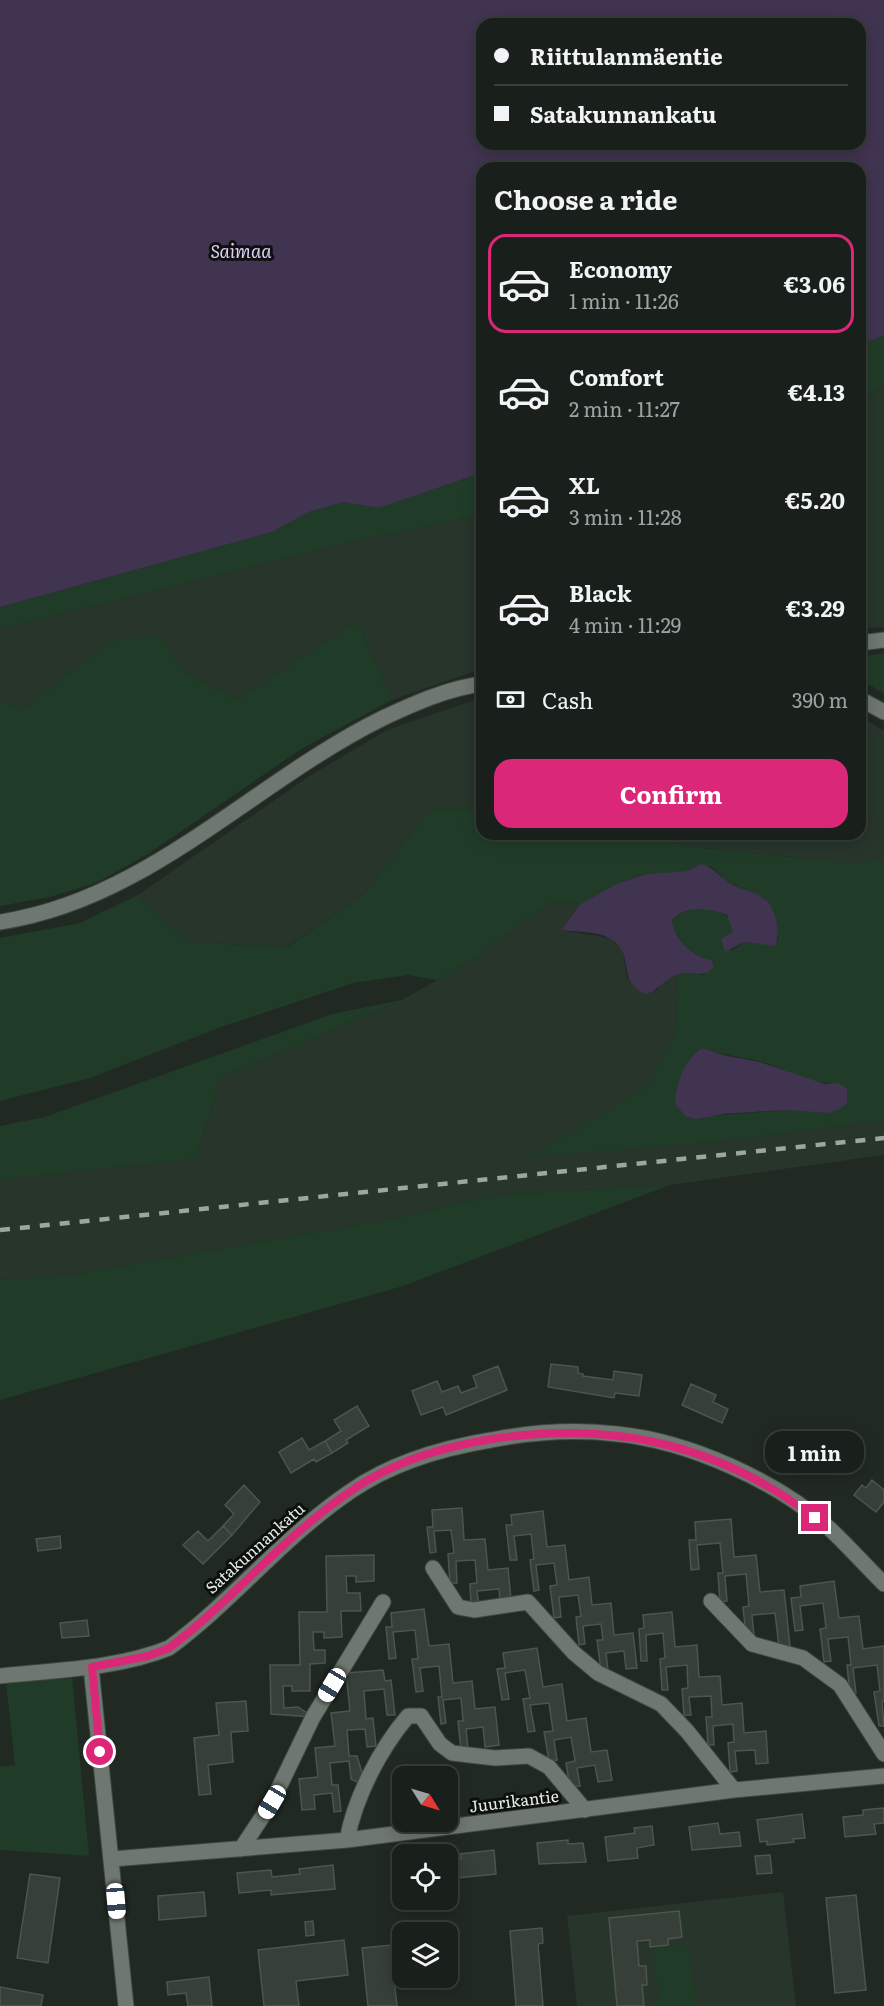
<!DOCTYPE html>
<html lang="en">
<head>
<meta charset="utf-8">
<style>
  body { margin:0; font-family:Literata,serif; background:#222723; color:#f1f3f6; height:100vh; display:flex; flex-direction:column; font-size:22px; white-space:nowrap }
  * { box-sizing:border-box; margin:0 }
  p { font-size:20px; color:#9fa2a2 }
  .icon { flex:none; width:33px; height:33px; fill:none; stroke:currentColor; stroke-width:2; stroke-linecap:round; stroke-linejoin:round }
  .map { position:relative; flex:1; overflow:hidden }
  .drawer { position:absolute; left:476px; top:162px; width:390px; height:678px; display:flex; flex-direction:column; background:#191f1a; border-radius:18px; box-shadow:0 3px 15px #0003,0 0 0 2px #373d39 }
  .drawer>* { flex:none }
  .hud { position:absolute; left:476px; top:18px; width:390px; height:132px; border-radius:18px; box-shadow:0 3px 15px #0003,0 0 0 2px #373d39; display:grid; align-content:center; height:132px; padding:0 18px; background:#191f1a }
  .needle { width:39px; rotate:127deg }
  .fabs { position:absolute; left:392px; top:1766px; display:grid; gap:12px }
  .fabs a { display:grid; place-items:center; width:66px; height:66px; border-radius:12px; background:#191f1a; box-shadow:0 3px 15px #0003,0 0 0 2px #373d39; font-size:30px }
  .end { position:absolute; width:27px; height:27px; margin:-14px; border:8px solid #db2777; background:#fff; box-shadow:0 0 0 3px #fff }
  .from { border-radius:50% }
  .bubble { position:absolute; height:42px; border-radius:18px; background:#191f1a; box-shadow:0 3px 15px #0003,0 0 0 2px #373d39; font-size:20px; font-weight:700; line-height:42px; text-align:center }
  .car { position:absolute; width:18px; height:36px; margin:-18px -9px; border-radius:8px; box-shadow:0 0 4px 2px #0007; background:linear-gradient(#fff 24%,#345 0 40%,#fff 0 76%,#345 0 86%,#fff 0) }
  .hud b { display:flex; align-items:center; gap:21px; height:57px; font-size:22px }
  .hud b+b { border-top:2px solid #373d39 }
  .hud i { width:15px; height:15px; background:#f1f3f6 }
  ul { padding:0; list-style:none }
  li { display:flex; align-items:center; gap:18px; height:99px; margin:0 12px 9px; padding:0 6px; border:3px solid transparent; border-radius:18px }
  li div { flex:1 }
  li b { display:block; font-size:22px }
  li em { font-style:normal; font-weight:700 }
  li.selected { border-color:#db2777 }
  li>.icon { width:54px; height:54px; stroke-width:1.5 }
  h2 { padding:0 18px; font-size:27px; line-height:72px }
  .pay { display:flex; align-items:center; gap:15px; height:66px; padding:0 18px; font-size:22px }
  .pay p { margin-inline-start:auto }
  .action { display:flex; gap:12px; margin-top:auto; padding:12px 18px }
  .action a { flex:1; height:69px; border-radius:18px; background:#db2777; color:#fff; font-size:24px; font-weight:700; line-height:69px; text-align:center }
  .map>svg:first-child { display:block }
</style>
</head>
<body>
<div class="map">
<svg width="884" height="2006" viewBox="0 0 884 2006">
  <rect width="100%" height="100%" fill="#212923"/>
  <path fill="#27352b" d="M884 387V627L860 629V397Z
    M481 514V669L392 700 357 621 237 700 182 672 107 643 22 711 0 700V629L358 541Z
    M481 698V809L429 810 365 893 287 947 188 942 138 895 308 777 387 730Z
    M860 716 884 731V858L852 863 691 847 645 834H860Z
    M551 901 581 904 561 930 610 938 623 950 627 978 656 991 665 980 678 974 676 1030 647 1087 533 1156 705 1143 884 1121V1155L670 1185 497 1195 397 1218 70 1275 0 1280V1180L196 1159 220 1078 402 1000 471 961Z
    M783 1892 796 2006H577L567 1916Z"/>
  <path fill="#203c28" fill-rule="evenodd" d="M884 336V387L860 397V344Z
    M481 473V514L358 541 0 629V607L272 532 309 512 343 502 379 508Z
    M357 621 392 700 301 749 148 854 98 882 50 897 0 906V700L22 711 107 643 161 633 182 672 237 700Z
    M884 653V693L860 680V657Z
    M481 809 482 834H645L691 847 852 863 884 858V1121L705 1143 531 1157 647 1086 676 1030 678 974 691 972 704 975 711 960C693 957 675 939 672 920 685 906 722 903 731 923 735 931 732 942 731 951L744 942 775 945 778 939 773 910 764 898 726 881 712 867 701 864 687 871 647 874 616 884 581 904 551 901 471 961 437 980 408 975 353 983 221 1027 90 1078 0 1101V938L80 923 138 895 188 942 288 947 365 893 429 810ZM702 1048C722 1055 742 1057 762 1062 786 1069 812 1085 838 1083L829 1113 784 1110 713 1116Z
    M402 1000 220 1078 196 1159 0 1180V1126L45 1117 332 1014Z
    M670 1185 403 1286 0 1400V1280L70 1275 397 1218 497 1195Z
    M72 1678 89 1856 0 1850V1767L15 1765 6 1683Z
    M689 1945 696 2006H660L653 1949Z"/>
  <path fill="#403450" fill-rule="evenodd" d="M0 0H884V336L860 344V168H482L481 473 379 508 343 502 309 512 272 532 0 607ZM482 24H860V144H482Z
    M701 864C714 867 717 875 728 882 739 889 753 891 763 898 776 906 781 932 775 946L744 942 725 952 721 939 733 932 727 915C711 908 685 905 672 920 674 939 693 957 711 960L714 966C705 980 692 970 679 974 665 978 659 990 646 994 615 981 637 956 611 939 599 931 575 932 561 930L581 904 616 884 647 874 687 871Z
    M702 1048 727 1056 760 1062 825 1084 838 1083 847 1089V1103L840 1109 829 1113 784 1110 724 1114 697 1119 685 1116 675 1103C678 1079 683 1062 702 1048Z"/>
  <path fill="#363f38" stroke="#4c554e" stroke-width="1.5" d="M551 1364 578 1367V1373L583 1374V1376L613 1380 614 1371 642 1375 639 1396 615 1393 614 1398 548 1387Z
    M498 1366 507 1390 446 1415 443 1407 421 1415 412 1391 437 1381 442 1392 458 1386 461 1393 477 1387 473 1376Z
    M691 1384 716 1395 713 1402 728 1409 722 1423 682 1405Z
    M357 1406 369 1426 346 1440 348 1443 332 1453 325 1441 341 1431 334 1420Z
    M302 1438 309 1450 325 1441 332 1453 316 1462 314 1459 291 1473 279 1452Z
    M872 1480 884 1490V1502L876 1512 854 1495 862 1485 866 1488Z
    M244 1485 260 1502 232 1535 223 1526 234 1514 225 1505Z
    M462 1508 464 1540 485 1539 488 1570 508 1568 511 1600 500 1601 499 1589 477 1591 479 1606H471L470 1584 477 1583 475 1560 456 1561 457 1583H450L448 1554 454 1553 451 1530 434 1531 436 1552 430 1553 427 1527H433L432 1510Z
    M543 1511 547 1547 565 1545 569 1580 589 1577 592 1605 611 1603 614 1635 633 1633 637 1668 626 1669 624 1651 606 1653 608 1670H601L597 1640H603L601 1624 583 1626 585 1644 579 1645 576 1617 581 1616 578 1595 559 1597 561 1617 554 1618 550 1586 557 1585 554 1563 536 1565 539 1590 534 1591 530 1560 534 1559 531 1534 514 1536 517 1560H510L506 1525H512L511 1515Z
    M731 1519 734 1557 756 1555 760 1592 784 1590 790 1646 779 1647 775 1613 752 1615 754 1635 746 1636 743 1607 749 1606 746 1574 725 1576 727 1601 720 1602 718 1573H723L720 1543 697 1545 699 1569 691 1570 689 1540H696L695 1522Z
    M223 1526 232 1535 203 1564 183 1545 198 1531 208 1541Z
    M60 1536 61 1548 38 1551 36 1539Z
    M374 1555V1581L356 1582V1576H346L347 1593H360L361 1611H341L342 1637 324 1638V1632H313L314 1650H325V1663L310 1664V1691H292V1686H283L284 1708 298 1707 313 1717 271 1714 270 1665H300L299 1612H327L326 1556Z
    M834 1581 839 1618 859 1616 863 1649 884 1646V1701L882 1702 884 1726H879L874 1692 880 1691 877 1665 853 1668 856 1693 850 1694 847 1665H851L848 1637 828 1639 831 1661 824 1662 820 1629 826 1628 823 1603 800 1606 803 1630 795 1631 791 1598 801 1597 800 1586Z
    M424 1609 429 1646 449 1644 453 1683 472 1681 475 1709 495 1707 499 1745 485 1747 483 1727 466 1729 468 1749 461 1750 458 1721H463L461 1698 443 1700 446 1723 441 1724 438 1697H442L439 1666 420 1668 423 1691 416 1692 412 1659H418L415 1630 393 1632 396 1658 389 1659 386 1627H392L391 1613Z
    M672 1612 675 1647 697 1645 699 1677 720 1676 722 1705 742 1703 744 1733 766 1731 768 1763 756 1764 755 1750 735 1751 737 1771 730 1772 728 1743 734 1742 733 1724 713 1726 714 1745H708L706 1717H712L711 1696 689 1697 691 1715H684L682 1689 688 1688 687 1665 666 1667 668 1690H662L660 1659 665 1658 663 1633 646 1635 647 1661H641L639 1629 644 1628 643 1615Z
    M87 1620 89 1636 62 1638 60 1623Z
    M537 1648 543 1687 562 1684 567 1721 586 1718 591 1752 607 1750 612 1780 598 1782 595 1765 577 1768 580 1786 570 1787 566 1763 575 1761 571 1737 554 1740 557 1760 549 1761 544 1732 553 1731 549 1703 530 1705 535 1731 528 1732 523 1699 530 1698 525 1670 505 1673 509 1699 502 1700 497 1669 505 1668 503 1653Z
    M383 1670 385 1681 391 1680 395 1715H387L384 1689 364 1691 366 1719 373 1718 376 1746 367 1747 365 1729 347 1730 349 1756H357L366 1786 351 1779 349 1761 330 1763 332 1785H338L341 1811 334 1812 332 1793 314 1795 315 1809 302 1810 299 1779 318 1777 315 1748 335 1746 331 1713 350 1711 346 1673Z
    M246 1701 248 1731 231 1732 233 1762 208 1765 211 1794 199 1795 194 1738 219 1735 216 1703Z
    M884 1808V1823L874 1824 876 1834 845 1837 843 1817 863 1815V1810Z
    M802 1814 805 1838 793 1839 794 1842 767 1845V1841L760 1842 757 1820Z
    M718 1823 720 1834 739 1832 741 1846 692 1850 689 1827Z
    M652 1826 654 1845 637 1848 638 1858 608 1861 605 1837 635 1833 634 1828Z
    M568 1840V1844L583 1843 586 1862 539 1864 537 1843Z
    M494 1850 496 1874 447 1879V1860L461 1859 460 1854Z
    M770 1855 772 1873 757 1874 755 1856Z
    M333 1865 335 1889 271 1895V1890L239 1893 237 1873 271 1870 272 1877 300 1874 299 1869Z
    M30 1874 60 1878 48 1963 17 1958Z
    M204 1892 206 1916 159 1920 158 1896Z
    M856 1895 866 1990 835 1993 826 1898Z
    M679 1911 682 1937 668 1939V1945L650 1947V1940L637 1941 639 1966H646L647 1985H642L644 2006H617L609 1918Z
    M313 1921 314 1935 306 1936 305 1922Z
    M542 1928 543 1943 538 1944 543 2006H516L510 1931Z
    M344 1940 348 1975 296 1981 299 2006H264L258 1950Z
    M402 1944 399 1964H392L397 2006H368L362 1948Z
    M209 1977 212 2006H188L186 1993 168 1995 167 1982Z
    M0 1987 43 1995 41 2006H0Z"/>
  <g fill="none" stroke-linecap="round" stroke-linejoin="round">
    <g stroke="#3f4741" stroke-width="17">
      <path id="minor" d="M860 643 884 640
        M860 699 884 712
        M0 922C148 900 253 782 383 718 413 704 448 688 482 684
        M433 1568 458 1607 474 1610 528 1602 574 1653 598 1673 661 1704 687 1731 734 1790
        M711 1601 752 1644 803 1658 840 1685 884 1754
        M91 1667 126 2006
        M0 1676C57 1670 116 1669 169 1648 234 1600 284 1536 351 1491 393 1462 442 1448 491 1440 532 1432 575 1429 617 1434 688 1441 778 1481 830 1529 849 1547 866 1566 884 1584
        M347 1840C355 1797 380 1749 408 1716H421L440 1744 452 1753 495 1758 529 1756 549 1767 585 1810
        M241 1849 272 1802 313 1717 383 1602
        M112 1859 347 1840 734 1790 884 1776"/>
    </g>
    <use href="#minor" stroke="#6e7770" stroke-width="15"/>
    <path stroke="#9fa5a0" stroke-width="4.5" stroke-dasharray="10 10" stroke-linecap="butt" d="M0 1230 884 1138"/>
  </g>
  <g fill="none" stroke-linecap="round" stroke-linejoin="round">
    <path stroke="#db2777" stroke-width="8" d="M100 1752 92 1667 148 1656 169 1648C234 1599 284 1536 351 1491 391 1463 439 1448 486 1440 607 1420 716 1442 815 1518"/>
  </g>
  <g text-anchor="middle" stroke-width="6" stroke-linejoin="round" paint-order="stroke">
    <g font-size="16" fill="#e8ede9" stroke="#0d110e">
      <text transform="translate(255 1548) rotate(-42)" y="6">Satakunnankatu</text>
      <text transform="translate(514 1801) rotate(-7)" y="6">Juurikantie</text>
    </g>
    <g font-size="18" font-style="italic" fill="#deccf9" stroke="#0d110e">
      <text x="241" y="258">Saimaa</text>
    </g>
  </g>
</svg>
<div class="fabs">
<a><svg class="needle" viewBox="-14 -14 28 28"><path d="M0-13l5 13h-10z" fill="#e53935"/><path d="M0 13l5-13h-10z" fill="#9fa2a2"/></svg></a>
<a><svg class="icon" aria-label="locate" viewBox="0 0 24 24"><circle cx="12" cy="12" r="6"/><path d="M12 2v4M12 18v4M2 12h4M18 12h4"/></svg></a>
<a><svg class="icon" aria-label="layers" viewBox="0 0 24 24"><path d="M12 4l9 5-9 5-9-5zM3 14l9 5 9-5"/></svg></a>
</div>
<i class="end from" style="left:100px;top:1752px"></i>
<i class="end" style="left:815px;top:1518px"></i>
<div class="bubble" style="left:765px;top:1431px;width:99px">1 min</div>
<i class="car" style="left:332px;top:1685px;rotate:211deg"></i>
<i class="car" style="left:272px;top:1802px;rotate:211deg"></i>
<i class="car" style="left:116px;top:1901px;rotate:175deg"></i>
<div class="hud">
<b><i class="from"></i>Riittulanmäentie</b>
<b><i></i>Satakunnankatu</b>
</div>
<section class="drawer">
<h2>Choose a ride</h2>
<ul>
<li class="selected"><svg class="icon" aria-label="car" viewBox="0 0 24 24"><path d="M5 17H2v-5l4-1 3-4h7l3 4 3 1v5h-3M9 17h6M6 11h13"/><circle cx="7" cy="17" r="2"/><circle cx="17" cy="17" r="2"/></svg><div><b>Economy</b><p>1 min · 11:26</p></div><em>€3.06</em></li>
<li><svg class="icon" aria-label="car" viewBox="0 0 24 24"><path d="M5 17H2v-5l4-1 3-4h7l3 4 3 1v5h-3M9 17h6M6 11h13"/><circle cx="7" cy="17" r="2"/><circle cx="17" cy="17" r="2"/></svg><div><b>Comfort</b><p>2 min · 11:27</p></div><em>€4.13</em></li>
<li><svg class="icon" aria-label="car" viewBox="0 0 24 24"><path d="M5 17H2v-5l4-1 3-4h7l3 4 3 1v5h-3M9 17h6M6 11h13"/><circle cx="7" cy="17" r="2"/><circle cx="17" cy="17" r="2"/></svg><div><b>XL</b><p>3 min · 11:28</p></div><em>€5.20</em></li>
<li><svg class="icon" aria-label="car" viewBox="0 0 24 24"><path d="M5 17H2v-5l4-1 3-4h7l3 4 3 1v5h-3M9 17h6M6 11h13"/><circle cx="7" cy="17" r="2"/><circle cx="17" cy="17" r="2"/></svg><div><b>Black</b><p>4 min · 11:29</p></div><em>€3.29</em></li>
</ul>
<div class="pay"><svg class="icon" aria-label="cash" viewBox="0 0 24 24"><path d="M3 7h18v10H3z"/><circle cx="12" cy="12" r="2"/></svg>Cash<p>390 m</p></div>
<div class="action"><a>Confirm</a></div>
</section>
</div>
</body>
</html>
